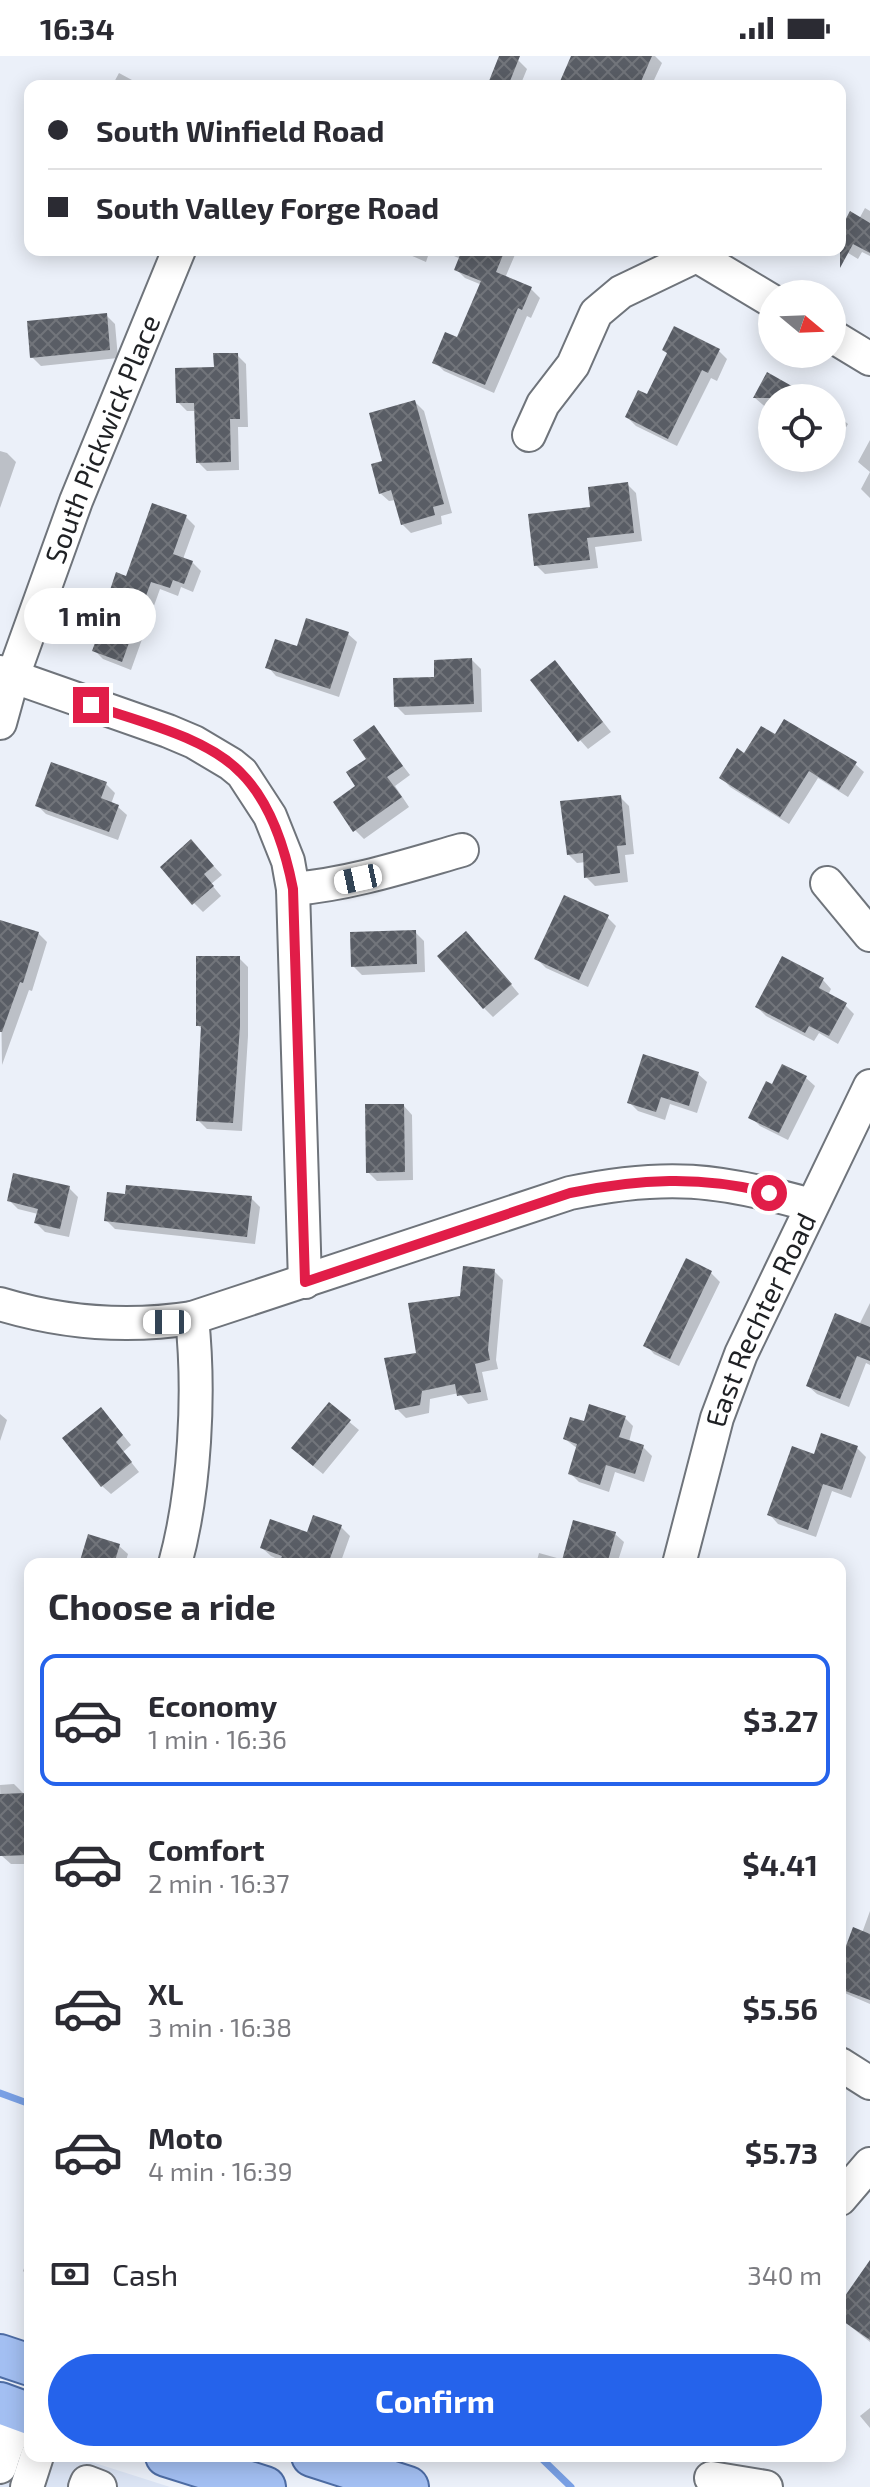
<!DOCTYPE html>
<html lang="en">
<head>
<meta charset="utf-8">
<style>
  body { margin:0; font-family:"Exo 2",sans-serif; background:#f2f2f3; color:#2b2b33; height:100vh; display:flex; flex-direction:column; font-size:30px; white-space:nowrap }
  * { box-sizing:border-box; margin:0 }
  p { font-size:26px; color:#7c7c81 }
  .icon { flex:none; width:44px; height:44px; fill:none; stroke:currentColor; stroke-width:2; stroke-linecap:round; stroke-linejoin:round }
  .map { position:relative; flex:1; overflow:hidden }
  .panel { position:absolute; left:24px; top:1502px; width:822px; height:904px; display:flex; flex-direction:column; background:#fff; border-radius:16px; box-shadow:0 4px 20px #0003 }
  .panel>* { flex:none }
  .guide { position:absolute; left:24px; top:24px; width:822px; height:176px; border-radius:16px; box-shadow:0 4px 20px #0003; display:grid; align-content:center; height:176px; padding:0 24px; background:#fff }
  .needle { width:52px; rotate:109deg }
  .buttons { position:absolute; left:758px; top:224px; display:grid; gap:16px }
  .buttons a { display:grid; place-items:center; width:88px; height:88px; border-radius:50%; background:#fff; box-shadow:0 4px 20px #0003; font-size:40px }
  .end { position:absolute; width:36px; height:36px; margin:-18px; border:10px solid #e11d48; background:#fff; box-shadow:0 0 0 4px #fff }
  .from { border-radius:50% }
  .bubble { position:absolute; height:56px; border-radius:28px; background:#fff; box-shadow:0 4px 20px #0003; font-size:26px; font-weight:700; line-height:56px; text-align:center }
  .car { position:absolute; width:24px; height:48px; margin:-24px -12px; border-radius:10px; box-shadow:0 0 6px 2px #0007; background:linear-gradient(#fff 24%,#345 0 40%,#fff 0 76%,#345 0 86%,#fff 0) }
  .guide b { display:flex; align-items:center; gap:28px; height:76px; font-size:30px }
  .guide b+b { border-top:2px solid #e1e1e2 }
  .guide i { width:20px; height:20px; background:#2b2b33 }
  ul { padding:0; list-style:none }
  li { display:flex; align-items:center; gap:24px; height:132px; margin:0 16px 12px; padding:0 8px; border:4px solid transparent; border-radius:16px }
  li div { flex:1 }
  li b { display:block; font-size:30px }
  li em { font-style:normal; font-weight:700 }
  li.selected { border-color:#2563eb }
  li>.icon { width:72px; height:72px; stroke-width:1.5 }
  h2 { padding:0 24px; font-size:36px; line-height:96px }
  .pay { display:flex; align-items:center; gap:20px; height:88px; padding:0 24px; font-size:30px }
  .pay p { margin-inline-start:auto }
  .action { display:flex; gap:16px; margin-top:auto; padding:16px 24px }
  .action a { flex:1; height:92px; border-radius:48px; background:#2563eb; color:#fff; font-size:32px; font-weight:700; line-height:92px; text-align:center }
  .status { display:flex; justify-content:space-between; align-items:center; height:56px; padding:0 40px; background:#fff; direction:ltr }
  .status svg { height:22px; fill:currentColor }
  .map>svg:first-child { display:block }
</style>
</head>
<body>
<div class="status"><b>16:34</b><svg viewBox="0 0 49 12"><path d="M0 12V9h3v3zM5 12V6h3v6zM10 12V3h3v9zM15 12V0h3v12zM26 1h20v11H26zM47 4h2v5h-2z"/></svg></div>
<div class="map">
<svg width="870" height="2431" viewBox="0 0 870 2431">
  <defs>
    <pattern id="building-cross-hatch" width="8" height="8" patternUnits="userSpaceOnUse" patternTransform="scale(2)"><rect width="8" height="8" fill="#595d65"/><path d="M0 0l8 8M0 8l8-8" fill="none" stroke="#72757b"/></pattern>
  </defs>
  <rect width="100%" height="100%" fill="#ebf0f9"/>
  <path fill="#dbe4f4" d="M0 2375 30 2385V2400H73L170 2431H0Z"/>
  <path fill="#0003" d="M501 0 518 4 527 13 520 30H490Z
    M574 0H655L662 7 654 24 666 30H561Z
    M119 17 143 30H112Z
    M865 152 870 155V200L862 196 858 203 840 192V178L859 163Z
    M404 194H430L426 206 410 199Z
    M440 194H517L505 222 531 233 540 242 531 262 527 260 494 337 444 315 435 306 458 284 482 229 465 222 456 213 461 203Z
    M106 259 115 268 118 302 41 310 32 301Z
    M718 294 727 303 717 325 711 322 677 390 636 370 627 361 648 341Z
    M237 299 246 308 248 371H238L239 414 207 415 198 406 196 355H187L178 346 216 313Z
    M768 319 809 342H772V375L763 366 769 354 755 342Z
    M415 346 424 355 452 457 441 460 442 468 411 477 402 468 396 444 389 445 380 437 384 406Z
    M832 355 848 368 833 394H832Z
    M870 384V442L861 433 870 416 858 406Z
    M0 395 7 397 16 406 0 452Z
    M627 428 636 437 642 485 595 491 598 512 545 518 536 509 592 453Z
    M186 461 195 470 183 503 192 506 201 515 193 536 181 531 178 540 160 533 131 614 103 603 95 595 114 540 111 536Z
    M348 578 357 586 339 641 276 620 268 611Z
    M472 604 481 613 482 656 405 659 396 650 436 622Z
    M564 616 611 676 588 693 580 684Z
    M374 672 410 719 395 730 409 751 364 783 355 774 358 730 369 703Z
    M775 681 855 708 864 716 848 741 818 722 789 768 730 731 722 722 745 700Z
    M106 728 115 737 111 748 118 751 127 759 118 784 46 758 37 749Z
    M620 741 629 750 634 798 625 799 628 826 595 830 586 821V806L577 807 568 798Z
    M200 795 222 819 211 828 221 840 203 856 194 847Z
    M607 861 616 870 588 931 546 912 537 903Z
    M415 876 424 885 425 916 362 919 353 910Z
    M38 877 47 886 32 935 29 934 2 1009 0 878Z
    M475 886 519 938 493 961 484 952Z
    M239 902 248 911V980L242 1075 207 1073 198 1064 203 974 198 969Z
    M823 924 831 933 828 939 845 949 854 958 838 988 819 977 814 985 766 960 757 951Z
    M698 1018 707 1026 697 1057 670 1048 665 1064 638 1055 629 1046Z
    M806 1022 815 1030 788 1084 760 1070 751 1061 773 1030Z
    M404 1050 412 1059 413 1124 377 1125 368 1116Z
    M69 1132 78 1141 69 1181 45 1176 36 1167 38 1158 18 1153 9 1144Z
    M251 1142 260 1151 255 1188 115 1173 106 1164Z
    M687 1205 711 1217 720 1226 679 1310 654 1298 646 1289Z
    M494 1215 503 1224 496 1304 498 1313 482 1316 488 1344 468 1348 459 1337 430 1343 429 1357 406 1362 397 1353 462 1241Z
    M870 1247V1309L866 1307 849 1351 817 1338 808 1330 859 1269Z
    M329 1349 359 1374 323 1418 302 1401Z
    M0 1358 7 1364 0 1385Z
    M625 1362 633 1370 629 1386 643 1391 652 1400 644 1426 615 1416 609 1436 579 1426 570 1417 578 1393 565 1383 585 1368Z
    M110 1363 131 1389 123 1396 139 1416 111 1438 102 1430Z
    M857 1392 866 1401 851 1442 832 1435 816 1481 778 1468 770 1459Z
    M341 1471 350 1480 340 1508H281L282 1505 271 1500 262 1492Z
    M615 1478 624 1486 617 1508H536L539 1497 564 1504Z
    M119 1490 128 1498 125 1508H81Z
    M14 1728 30 1744V1808H11L2 1800 0 1729Z
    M870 1855V1948L840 1935V1912L862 1877Z
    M30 2195V2222L23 2215Z
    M870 2208V2286L840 2262V2251Z
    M870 2352V2372L860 2360Z"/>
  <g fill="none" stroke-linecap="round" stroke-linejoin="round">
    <path stroke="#79a0e5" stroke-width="7" d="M0 2037 30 2048
      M539 2400 571 2431"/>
  </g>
  <path fill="url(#building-cross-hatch)" d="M499 0H520L508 30H487Z
    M571 0H652L639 30H558Z
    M850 155 870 167V197L853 188 840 212V174Z
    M462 194H505L496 216 532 231 522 254 518 252 485 329 432 307 445 276 457 281 481 225 454 214Z
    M107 257 110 294 30 302 27 265Z
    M674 270 720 293 708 317 702 314 668 383 625 361 638 334 647 338 667 297 662 294Z
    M213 297H238L240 363H230L231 406 196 407 194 347H176L175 312 214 311Z
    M767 316 813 342H753Z
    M415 344 444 448 433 451 435 459 401 469 391 434 379 438 371 408 382 405 369 357Z
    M628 426 634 477 587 482 590 504 534 510 528 458 590 451 588 431Z
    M152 447 187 459 173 498 193 505 184 528 173 524 170 532 151 526 122 606 92 595 113 538 109 537 116 516 126 520Z
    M306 562 349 576 330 633 265 612 275 583 297 590Z
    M472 602 474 648 394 651 393 622 434 621V604Z
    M555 604 603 666 578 686 530 624Z
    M784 663 857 706 839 734 809 715 780 761 719 722 737 692 744 697 761 670 775 678Z
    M374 669 403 710 387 721 402 741 353 776 333 746 355 730 346 716 366 703 353 684Z
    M51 706 107 726 101 742 119 749 109 776 35 750Z
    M621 739 626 789 617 790 620 817 584 822 583 797 567 799 560 745Z
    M191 783 214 810 204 818 214 830 192 849 160 811Z
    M564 839 609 859 579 924 534 903Z
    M0 864 39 876 23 927 20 926 2 976H0Z
    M416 874 417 908 351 911 350 876Z
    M466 875 512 928 483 953 437 900Z
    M196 900H240V970L233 1067 196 1065 201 970H196Z
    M782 900 824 922 819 932 847 947 829 980 809 970 805 977 755 951Z
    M643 998 699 1016 689 1050 661 1041 656 1056 627 1047Z
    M782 1008 807 1020 779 1077 748 1062 766 1025 772 1028Z
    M365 1048H404L405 1116 366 1117Z
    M13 1117 70 1130 60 1173 34 1167 38 1153 7 1145Z
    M126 1129 252 1140 247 1181 104 1165 107 1136 125 1138Z
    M686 1202 712 1215 670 1303 643 1290Z
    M463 1210 495 1213 488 1294 490 1304 475 1308 481 1336 457 1340 455 1328 422 1335 420 1349 395 1354 384 1302 416 1297 408 1247 460 1240Z
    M835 1257 870 1271V1305L857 1300 840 1343 806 1330Z
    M329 1346 351 1364 313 1410 291 1392Z
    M589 1348 626 1360 619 1381 644 1389 635 1418 606 1409 600 1429 568 1418 577 1388 563 1383 570 1361 584 1365Z
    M101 1351 123 1379 116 1386 132 1406 101 1431 62 1382Z
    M821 1377 858 1390 842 1434 823 1428 808 1474 767 1459 792 1390 814 1398Z
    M313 1459 342 1469 328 1508H279L282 1500 260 1492 270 1463 307 1476Z
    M573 1464 616 1476 607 1508H561Z
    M88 1478 120 1488 114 1508H79Z
    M26 1737 27 1761H30V1799L0 1800V1738Z
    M853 1871 870 1878V1944L840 1933V1906Z
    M870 2204V2284L840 2263V2247Z"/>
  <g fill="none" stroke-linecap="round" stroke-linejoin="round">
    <g stroke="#6f747b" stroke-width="36">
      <g id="minor">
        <path d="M687 194 772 245"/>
        <path d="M832 280 870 303"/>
        <path d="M529 379 543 348 573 309 596 257 621 236 696 200"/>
        <path d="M0 616 168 675 194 686 231 708 242 717 270 760 288 805 293 833 305 1226"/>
        <path id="s1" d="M0 667 13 620 76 445 179 194"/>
        <path d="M827 827 870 879"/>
        <path d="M293 833C351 828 406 810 462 794"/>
        <path d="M0 1248C63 1267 127 1272 192 1262L570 1137C666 1117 719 1123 811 1149"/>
        <path d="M175 1508C195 1435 200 1337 192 1262"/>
        <path id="s2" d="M679 1508 717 1362 741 1298 870 1030"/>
        <path d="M840 2008 870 2027"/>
        <path d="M840 2143 870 2108"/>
        <path d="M0 2411C6 2391 11 2372 30 2361"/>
        <path d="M711 2422 766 2431"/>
        <path d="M27 2431 37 2400"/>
        <path d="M85 2431 87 2426 100 2431"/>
      </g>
    </g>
    <g stroke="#4d6ca4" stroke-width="44">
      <path id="major" d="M0 2299 30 2309
        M0 2347 30 2358
        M166 2400 265 2431
        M312 2400 408 2431"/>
    </g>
    <use href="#minor" stroke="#fff" stroke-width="32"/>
    <use href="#major" stroke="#a3bff2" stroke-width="40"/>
  </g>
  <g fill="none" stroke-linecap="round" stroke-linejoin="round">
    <path stroke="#e11d48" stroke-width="10" d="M91 649C137 665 207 681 241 717 271 747 285 792 293 833L305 1226 570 1137C637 1123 702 1119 769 1137"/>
  </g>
  <g text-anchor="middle" stroke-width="8" stroke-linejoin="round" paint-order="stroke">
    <g font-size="28" fill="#1f2124" stroke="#fcfdff">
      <text dy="10" stroke="none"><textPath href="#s1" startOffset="302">South Pickwick Place</textPath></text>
      <text dy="10" stroke="none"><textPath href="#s2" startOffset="258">East Rechter Road</textPath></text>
    </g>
  </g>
</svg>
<div class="buttons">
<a><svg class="needle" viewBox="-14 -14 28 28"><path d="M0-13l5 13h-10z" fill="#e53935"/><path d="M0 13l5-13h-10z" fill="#7c7c81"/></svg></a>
<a><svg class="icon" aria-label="locate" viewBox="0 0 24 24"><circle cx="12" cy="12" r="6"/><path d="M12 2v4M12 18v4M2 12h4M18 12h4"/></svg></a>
</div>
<i class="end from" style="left:769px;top:1137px"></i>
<i class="end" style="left:91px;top:649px"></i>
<div class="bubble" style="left:24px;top:532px;width:132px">1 min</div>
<i class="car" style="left:358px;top:823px;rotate:258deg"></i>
<i class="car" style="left:167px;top:1266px;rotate:270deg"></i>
<div class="guide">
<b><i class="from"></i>South Winfield Road</b>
<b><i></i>South Valley Forge Road</b>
</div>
<section class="panel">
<h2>Choose a ride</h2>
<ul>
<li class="selected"><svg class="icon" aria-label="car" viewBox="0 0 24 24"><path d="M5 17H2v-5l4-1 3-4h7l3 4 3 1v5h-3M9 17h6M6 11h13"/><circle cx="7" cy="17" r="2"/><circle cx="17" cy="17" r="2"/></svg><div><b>Economy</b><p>1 min · 16:36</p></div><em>$3.27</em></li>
<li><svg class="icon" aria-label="car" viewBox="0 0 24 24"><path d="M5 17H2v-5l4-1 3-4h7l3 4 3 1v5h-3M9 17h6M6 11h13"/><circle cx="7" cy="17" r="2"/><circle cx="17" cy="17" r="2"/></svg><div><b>Comfort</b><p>2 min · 16:37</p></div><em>$4.41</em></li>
<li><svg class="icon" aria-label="car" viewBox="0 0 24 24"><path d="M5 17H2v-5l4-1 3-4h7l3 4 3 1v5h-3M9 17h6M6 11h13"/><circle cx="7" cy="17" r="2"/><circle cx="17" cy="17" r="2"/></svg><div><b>XL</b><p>3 min · 16:38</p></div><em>$5.56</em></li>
<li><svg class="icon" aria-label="car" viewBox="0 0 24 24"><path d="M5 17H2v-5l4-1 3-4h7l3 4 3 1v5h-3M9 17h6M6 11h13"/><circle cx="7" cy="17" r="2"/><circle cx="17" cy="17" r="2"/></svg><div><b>Moto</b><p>4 min · 16:39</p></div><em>$5.73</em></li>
</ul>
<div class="pay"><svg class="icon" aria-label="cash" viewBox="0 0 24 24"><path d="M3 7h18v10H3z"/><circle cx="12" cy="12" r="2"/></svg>Cash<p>340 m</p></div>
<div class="action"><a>Confirm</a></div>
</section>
</div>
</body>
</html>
